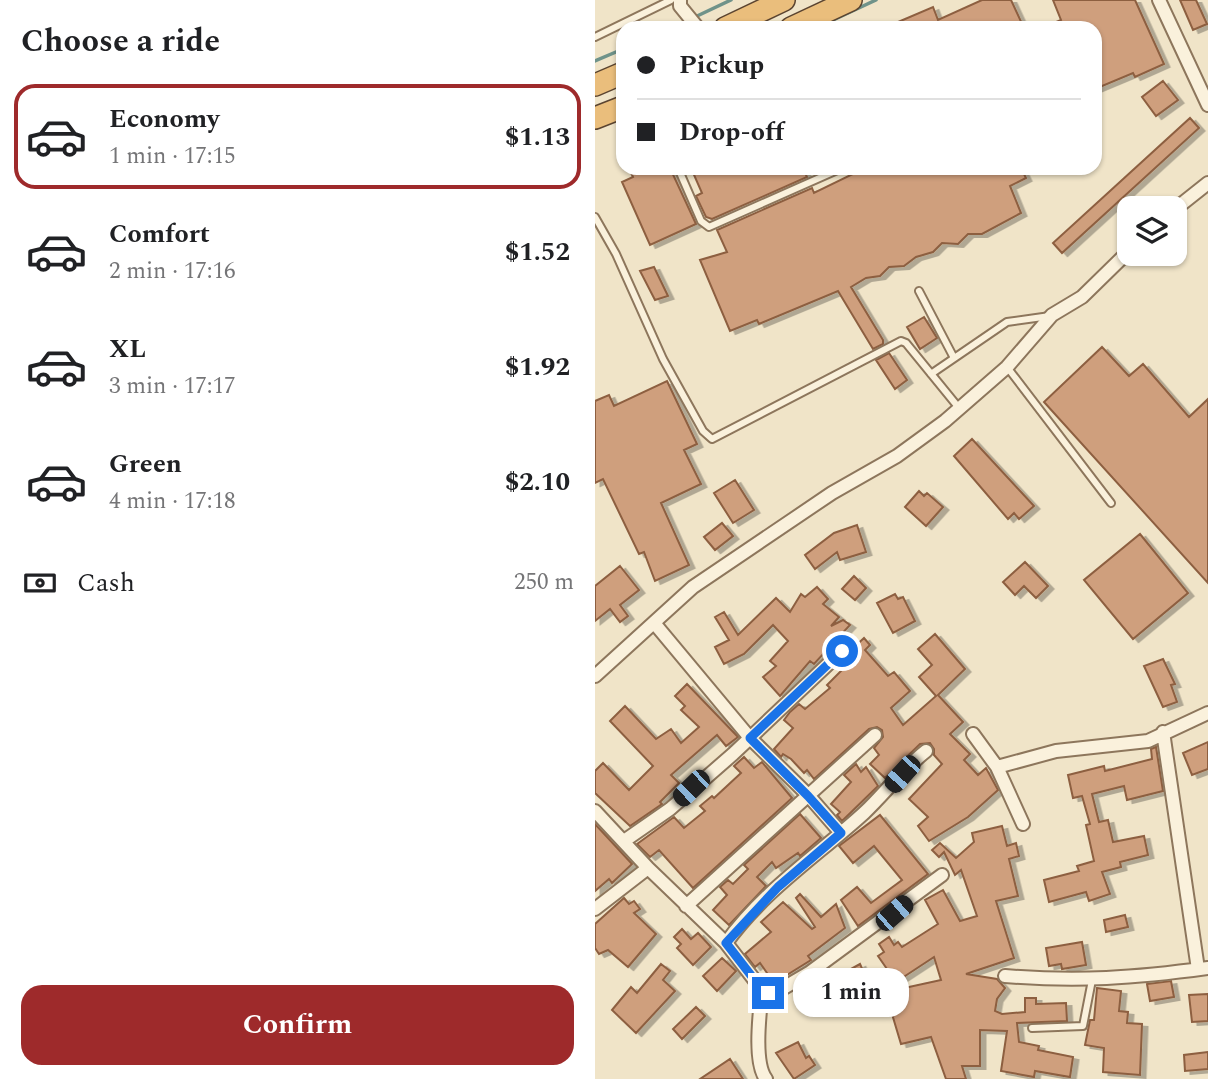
<!DOCTYPE html>
<html lang="en">
<head>
<meta charset="utf-8">
<style>
  body { margin:0; font-family:Spectral,serif; background:#f2f2f2; color:#202124; height:100vh; display:flex; flex-direction:column; font-size:26px; white-space:nowrap }
  * { box-sizing:border-box; margin:0 }
  p { font-size:23px; color:#757577 }
  .icon { flex:none; width:38px; height:38px; fill:none; stroke:currentColor; stroke-width:2; stroke-linecap:round; stroke-linejoin:round }
  .map { position:relative; flex:1; overflow:hidden }
  .panel { display:flex; flex-direction:column; background:#fff; width:595px }
  .panel>* { flex:none }
  .banner { position:absolute; left:21px; top:21px; width:486px; height:154px; border-radius:21px; box-shadow:0 2px 5px #0004; display:grid; align-content:center; height:154px; padding:0 21px; background:#fff }
  .fabs { position:absolute; left:522px; top:196px; display:grid; gap:14px }
  .fabs a { display:grid; place-items:center; width:70px; height:70px; border-radius:14px; background:#fff; box-shadow:0 2px 5px #0004; font-size:35px }
  .end { position:absolute; width:32px; height:32px; margin:-16px; border:9px solid #1a73e8; background:#fff; box-shadow:0 0 0 4px #fff }
  .from { border-radius:50% }
  .bubble { position:absolute; height:49px; border-radius:21px; background:#fff; box-shadow:0 2px 5px #0004; font-size:23px; font-weight:700; line-height:49px; text-align:center }
  .car { position:absolute; width:21px; height:42px; margin:-21px -10px; border-radius:9px; box-shadow:0 0 5px 2px #0007; background:linear-gradient(#222 24%,#8ab4d8 0 40%,#222 0 76%,#8ab4d8 0 86%,#222 0) }
  .banner b { display:flex; align-items:center; gap:24px; height:66px; font-size:26px }
  .banner b+b { border-top:2px solid #e0e0e0 }
  .banner i { width:18px; height:18px; background:#202124 }
  ul { padding:0; list-style:none }
  li { display:flex; align-items:center; gap:21px; height:105px; margin:0 14px 10px; padding:0 7px; border:4px solid transparent; border-radius:21px }
  li div { flex:1 }
  li b { display:block; font-size:26px }
  li em { font-style:normal; font-weight:700 }
  li.current { border-color:#9e2a2b }
  li>.icon { width:63px; height:63px; stroke-width:1.5 }
  h2 { padding:0 21px; font-size:32px; line-height:84px }
  .pay { display:flex; align-items:center; gap:18px; height:77px; padding:0 21px; font-size:26px }
  .pay p { margin-inline-start:auto }
  .button { display:flex; gap:14px; margin-top:auto; padding:14px 21px }
  .button a { flex:1; height:80px; border-radius:21px; background:#9e2a2b; color:#fff; font-size:28px; font-weight:700; line-height:80px; text-align:center }
  main { display:flex; flex:1; min-height:0 }
  .map>svg:first-child { display:block }
</style>
</head>
<body>
<main>
<section class="panel">
<h2>Choose a ride</h2>
<ul>
<li class="current"><svg class="icon" aria-label="car" viewBox="0 0 24 24"><path d="M5 17H2v-5l4-1 3-4h7l3 4 3 1v5h-3M9 17h6M6 11h13"/><circle cx="7" cy="17" r="2"/><circle cx="17" cy="17" r="2"/></svg><div><b>Economy</b><p>1 min · 17:15</p></div><em>$1.13</em></li>
<li><svg class="icon" aria-label="car" viewBox="0 0 24 24"><path d="M5 17H2v-5l4-1 3-4h7l3 4 3 1v5h-3M9 17h6M6 11h13"/><circle cx="7" cy="17" r="2"/><circle cx="17" cy="17" r="2"/></svg><div><b>Comfort</b><p>2 min · 17:16</p></div><em>$1.52</em></li>
<li><svg class="icon" aria-label="car" viewBox="0 0 24 24"><path d="M5 17H2v-5l4-1 3-4h7l3 4 3 1v5h-3M9 17h6M6 11h13"/><circle cx="7" cy="17" r="2"/><circle cx="17" cy="17" r="2"/></svg><div><b>XL</b><p>3 min · 17:17</p></div><em>$1.92</em></li>
<li><svg class="icon" aria-label="car" viewBox="0 0 24 24"><path d="M5 17H2v-5l4-1 3-4h7l3 4 3 1v5h-3M9 17h6M6 11h13"/><circle cx="7" cy="17" r="2"/><circle cx="17" cy="17" r="2"/></svg><div><b>Green</b><p>4 min · 17:18</p></div><em>$2.10</em></li>
</ul>
<div class="pay"><svg class="icon" aria-label="cash" viewBox="0 0 24 24"><path d="M3 7h18v10H3z"/><circle cx="12" cy="12" r="2"/></svg>Cash<p>250 m</p></div>
<div class="button"><a>Confirm</a></div>
</section>
<div class="map">
<svg width="613" height="1079" viewBox="0 0 613 1079">
  <defs>
    <filter id="shadow"><feDropShadow dx="5.5" dy="3" stdDeviation="0" flood-color="#0004"/></filter>
  </defs>
  <rect width="100%" height="100%" fill="#f0e4c8"/>
  <g fill="none" stroke-linecap="round" stroke-linejoin="round">
    <path stroke="#6f938a" stroke-width="3.5" d="M100 17 136 0
      M76 28 93 20
      M221 28 281 0
      M0 61 28 49"/>
  </g>
  <path fill="#cf9f7d" stroke="#8d5f41" stroke-width="2" filter="url(#shadow)" d="M387 0H416L429 28H289L338 7 343 20Z
    M458 0H540L569 64 540 77 538 73 500 89V28H447L466 20Z
    M585 0H601L612 24 598 30Z
    M568 81 583 100 561 116 547 97Z
    M595 118 604 128 467 253 458 243Z
    M34 168H75L101 224 55 245 27 182 38 177Z
    M96 168H208L212 177 117 219 111 217 101 196 107 193Z
    M270 168H426L431 178 415 186 426 213 387 234H373L363 244 347 243 338 252 321 257 309 266 294 267 285 276 271 278 256 287 288 340V344L278 349 243 291 164 324 162 320 135 331 105 260 132 252 122 230 217 188 219 193Z
    M59 267 73 296 60 300 45 271Z
    M329 317 342 338 325 349 312 327Z
    M507 347 534 376 548 364 594 417 613 399V583L449 402Z
    M294 353 312 380 300 389 281 360Z
    M72 381 102 444 89 450 106 484 66 503 94 565 60 581 49 552 44 554 8 479 0 483V401L14 395 19 406Z
    M377 439 439 506 424 519 419 513 413 519 359 456Z
    M140 480 159 510 138 523 119 493Z
    M324 491 329 496 332 493 348 507 331 526 310 507Z
    M127 523 138 536 120 550 109 537Z
    M262 525 271 552 245 560 242 552 220 569 210 555 239 533Z
    M545 534 593 593 538 639 489 580Z
    M430 562 453 586 441 598 429 586 420 595 408 582Z
    M25 566 44 590 25 605 33 616 25 622 15 609 0 621V586Z
    M259 576 271 588 260 600 247 589Z
    M222 587 233 599 228 604 244 617 236 626 248 620 255 625 219 664 215 661 185 696 168 677 181 666 175 661 193 641 178 625 149 654 129 664 120 647 134 640 120 617 129 612 143 635 181 598 195 612 206 594 210 597Z
    M300 594 303 599 308 597 320 621 298 633 282 603Z
    M340 634 370 669 343 695 368 722 355 734 375 754 369 760 383 775 391 768 403 790 373 817 334 841 323 826 333 817 314 799 347 764 339 755V749L335 743 325 744 290 778 275 764 284 755 279 748 288 737 287 730 282 727 274 729 219 779 212 770 209 773 196 759 188 754 186 757 179 749 198 728 189 720 195 712 204 704 210 709 235 688 232 685 257 660 254 657 256 650 269 638 275 645 270 650 293 676 299 672 315 691 296 708 308 725 341 696 324 677 337 665 323 649Z
    M568 659 580 684 576 685 582 702 568 707 549 666Z
    M92 684 143 737 131 746 122 735 76 775 84 783 65 802 67 804 35 826 0 793V771L8 763 34 790 58 766 15 721 30 706 61 739 76 729 86 743 104 727 86 710 90 706 80 696Z
    M613 742V769L597 775 588 753Z
    M561 747 568 791 532 800 529 786 497 794 504 822 513 820 518 842 549 836 553 855 525 862 526 867 507 872 515 894 494 901 491 892 454 902 449 880 484 871 482 866 499 861 491 825 495 824 487 796 478 798 473 775 509 766 510 771 557 759 556 749Z
    M149 757 159 768 167 762 197 798 98 888 64 850 55 857 42 844 79 817 89 828 110 811 105 806 117 796 119 798 146 773 139 766Z
    M261 764 266 772 271 767 283 786 247 821 242 815 245 812 236 804 256 782 249 775Z
    M205 814 226 838 205 856 203 853 181 868 177 862 162 877 171 886 134 925 118 910 132 895 125 887 133 880 138 884 153 869 149 865Z
    M285 815 333 874 263 926 246 900 262 887 276 903 307 880 279 846 258 863 244 846Z
    M0 824 37 864 17 883 14 879 0 891Z
    M407 826 412 846 421 843 424 856 414 859 423 896 401 901 419 958 371 974 402 979 410 988 402 999 400 1011 407 1014 430 1012V998H441V1004L471 1003 472 1021 422 1023 424 1042 444 1046 443 1050 478 1057 475 1077 440 1071 439 1077 406 1071 412 1031 385 1030V1066H367L371 1079H351L336 1037 306 1044 297 1014 291 992 346 980 339 957 301 982 283 956 289 952 284 944 294 937 299 945 303 942 307 947 343 924 330 900 348 890 365 921 382 916 366 870 360 875 349 852 344 857 337 850 345 843 361 858 379 842 377 833Z
    M205 894 226 917 241 904 250 928 213 956 216 960 179 983 165 963 160 967 150 954 176 932 166 922 188 902 217 929 220 927 201 898Z
    M29 898 34 904 39 901 45 909 39 913 61 934 33 967 13 950 4 954 0 948V924Z
    M530 915 533 927 511 932 509 920Z
    M87 929 96 939 103 933 116 947 98 965 82 948 86 944 79 937Z
    M487 942 491 965 467 969 466 964 454 966 451 948Z
    M127 958 141 971 122 991 108 976Z
    M66 964 75 971 68 980 80 991 41 1033 17 1010 36 987 42 993Z
    M265 964 274 984 251 991 245 975Z
    M576 981 579 997 555 1001 552 984Z
    M502 988 526 991 524 1011 533 1012 532 1023 547 1024 545 1075 508 1072 509 1048 490 1045 495 1020H499Z
    M613 994V1021L597 1022 594 995Z
    M101 1007 110 1016 87 1039 78 1029Z
    M203 1042 211 1058 214 1056 220 1065 199 1079 181 1053Z
    M613 1052V1069L590 1071 589 1055Z
    M135 1059 148 1079H105Z"/>
  <g fill="none" stroke-linecap="round" stroke-linejoin="round">
    <g stroke="#8d765c" stroke-width="10">
      <path id="service" d="M0 37 76 0
        M83 168 106 221 114 227 247 168
        M0 217 21 254 68 359 108 431 117 439 306 341 311 343 364 408
        M324 291 359 358
        M412 367 516 503
        M336 374 412 322 455 316
        M437 1028 488 1026 497 980"/>
    </g>
    <g stroke="#8d765c" stroke-width="16">
      <path id="minor" d="M85 0V6L103 28
        M564 0 613 105
        M579 210 613 183
        M60 624 155 738 213 795 246 833
        M0 676 98 587 237 493 302 456 350 421 412 367 457 315 487 297 534 251
        M568 732 603 969
        M378 734 402 767 428 824
        M402 767 461 751 553 741 613 713
        M0 811 53 868 131 943 165 987 180 993 214 973
        M29 841 75 809 138 754 247 651
        M91 906 280 735
        M0 909 53 868
        M131 943C168 891 223 855 269 813 290 793 308 769 331 751
        M410 976C483 982 540 978 613 968
        M167 989C165 1011 158 1062 171 1079
        M282 997 235 1001 226 998 214 973 347 875"/>
    </g>
    <g stroke="#5b4430" stroke-width="24">
      <path id="trunk" d="M130 28 189 0
        M196 28 256 0
        M0 85 28 73
        M0 118 28 107"/>
    </g>
    <use href="#service" stroke="#faf1dc" stroke-width="6"/>
    <use href="#minor" stroke="#faf1dc" stroke-width="12"/>
    <use href="#trunk" stroke="#eabe7c" stroke-width="21"/>
  </g>
  <g fill="none" stroke-linecap="round" stroke-linejoin="round">
    <path stroke="#1a73e8" stroke-width="9" d="M173 993 165 987 131 943 183 887 246 833 213 796 155 738 247 651"/>
  </g>
</svg>
<div class="fabs">
<a><svg class="icon" aria-label="layers" viewBox="0 0 24 24"><path d="M12 4l9 5-9 5-9-5zM3 14l9 5 9-5"/></svg></a>
</div>
<i class="end from" style="left:247px;top:651px"></i>
<i class="end" style="left:173px;top:993px"></i>
<div class="bubble" style="left:198px;top:968px;width:116px">1 min</div>
<i class="car" style="left:307px;top:774px;rotate:222deg"></i>
<i class="car" style="left:96px;top:788px;rotate:226deg"></i>
<i class="car" style="left:299px;top:913px;rotate:49deg"></i>
<div class="banner">
<b><i class="from"></i>Pickup</b>
<b><i></i>Drop-off</b>
</div>
</div>
</main>
</body>
</html>
